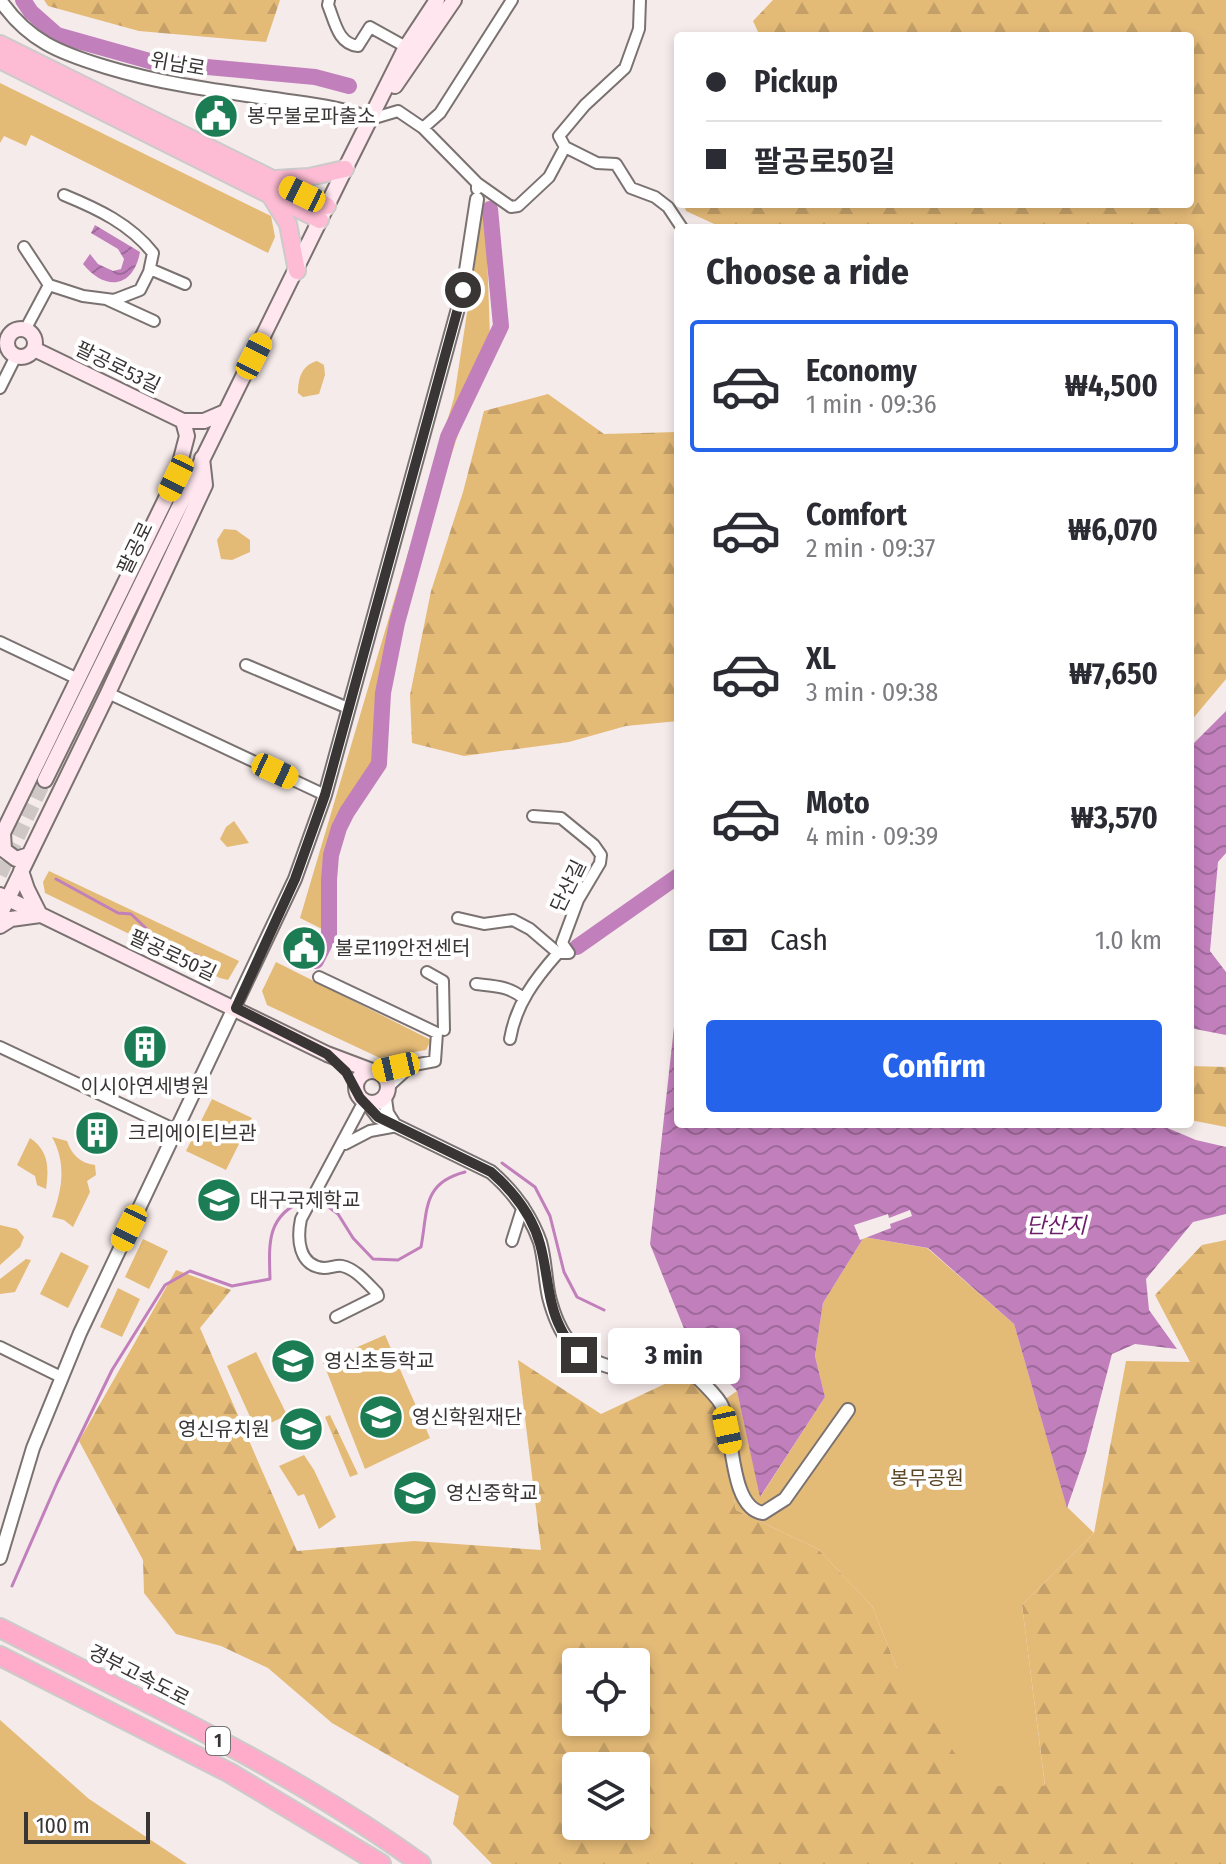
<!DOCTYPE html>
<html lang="en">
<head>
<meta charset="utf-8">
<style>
  body { margin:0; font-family:"Fira Sans Condensed","Noto Sans KR",sans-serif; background:#f2f2f3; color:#2b2b33; height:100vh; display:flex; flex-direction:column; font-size:30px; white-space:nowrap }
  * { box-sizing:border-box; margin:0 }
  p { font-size:26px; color:#7c7c81 }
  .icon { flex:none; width:44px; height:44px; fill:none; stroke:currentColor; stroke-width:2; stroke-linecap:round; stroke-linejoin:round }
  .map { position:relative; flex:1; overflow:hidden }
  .panel { position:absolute; left:674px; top:224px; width:520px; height:904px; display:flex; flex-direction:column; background:#fff; border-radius:8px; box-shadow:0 4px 12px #0003 }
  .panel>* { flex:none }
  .top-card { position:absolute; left:674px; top:32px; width:520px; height:176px; border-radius:8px; box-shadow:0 4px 12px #0003; display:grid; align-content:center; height:176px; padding:0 32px; background:#fff }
  .fabs { position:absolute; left:562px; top:1648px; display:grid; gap:16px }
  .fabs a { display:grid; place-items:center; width:88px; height:88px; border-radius:8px; background:#fff; box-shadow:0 4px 12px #0003; font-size:40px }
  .scale { position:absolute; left:24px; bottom:20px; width:126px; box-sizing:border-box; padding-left:8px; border:4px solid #393535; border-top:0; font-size:22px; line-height:28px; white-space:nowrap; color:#393535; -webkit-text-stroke:6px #fff; paint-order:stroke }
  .end { position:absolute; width:36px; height:36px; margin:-18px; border:10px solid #393535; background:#fff; box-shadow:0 0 0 4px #fff }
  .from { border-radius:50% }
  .bubble { position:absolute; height:56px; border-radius:8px; background:#fff; box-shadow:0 4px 12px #0003; font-size:26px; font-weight:700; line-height:56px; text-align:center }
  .car { position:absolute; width:24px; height:48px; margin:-24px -12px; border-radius:10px; box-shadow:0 0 6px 2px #0007; background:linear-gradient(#f5c518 24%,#345 0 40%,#f5c518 0 76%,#345 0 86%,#f5c518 0) }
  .top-card b { display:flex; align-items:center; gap:28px; height:76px; font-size:30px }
  .top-card b+b { border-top:2px solid #e1e1e2 }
  .top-card i { width:20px; height:20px; background:#2b2b33 }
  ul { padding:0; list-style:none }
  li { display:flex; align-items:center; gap:24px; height:132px; margin:0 16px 12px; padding:0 16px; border:4px solid transparent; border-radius:8px }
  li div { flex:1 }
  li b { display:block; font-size:30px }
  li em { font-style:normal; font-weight:700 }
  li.on { border-color:#2563eb }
  li>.icon { width:72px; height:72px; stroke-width:1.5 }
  h2 { padding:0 32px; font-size:36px; line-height:96px }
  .pay { display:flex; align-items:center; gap:20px; height:88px; padding:0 32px; font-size:30px }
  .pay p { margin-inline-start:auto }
  .primary-button { display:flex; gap:16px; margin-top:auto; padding:16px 32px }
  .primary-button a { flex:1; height:92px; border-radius:8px; background:#2563eb; color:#fff; font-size:32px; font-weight:700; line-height:92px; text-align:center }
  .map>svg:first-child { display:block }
</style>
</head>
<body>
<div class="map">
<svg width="1226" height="1864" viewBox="0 0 1226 1864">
  <defs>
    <pattern id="forest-firs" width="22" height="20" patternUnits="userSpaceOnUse" patternTransform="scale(2)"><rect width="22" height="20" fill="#e4ba77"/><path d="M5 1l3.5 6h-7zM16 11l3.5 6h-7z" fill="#c4a068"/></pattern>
    <pattern id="water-waves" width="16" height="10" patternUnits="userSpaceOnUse" patternTransform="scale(2)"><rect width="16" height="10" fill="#c17fbc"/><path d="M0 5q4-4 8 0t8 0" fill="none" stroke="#9e699a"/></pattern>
  </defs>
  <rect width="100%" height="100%" fill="#f5ebea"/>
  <path fill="url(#forest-firs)" fill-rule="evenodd" d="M44 0H280L266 42 139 31 48 6Z
    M773 0H1226V679L1190 722V228H723L686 211 684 204H1190V36H760L753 21Z
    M548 394 604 434 678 432V721L626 726 569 742 464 756 412 743 410 695 431 591 463 492 484 411Z
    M1190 1066 1226 1067V1127L1190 1120Z
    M1226 1240V1864H492L453 1824 459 1796 332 1723 268 1668 221 1646 176 1634 144 1593 143 1560 79 1441 176 1270 231 1290 200 1328 297 1551 414 1541 541 1550 518 1360 601 1414 686 1374 718 1404 736 1510 818 1549 872 1606 897 1668 1045 1785 1022 1605 1094 1533 1126 1361 1190 1362 1155 1295 1202 1245ZM576 1662H636V1722H576ZM576 1766H636V1826H576Z
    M330 1415 358 1474 350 1477 325 1417Z"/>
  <path fill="#e4ba77" d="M0 83 271 216 275 237 268 253 31 135 26 146 4 136 0 143Z
    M485 195 490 337 412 575 376 760 334 827 325 875 326 931 300 918 454 398Z
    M317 361 324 365 325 375 319 394 303 397 298 393C298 378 302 365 317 361Z
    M224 529 236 530 250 540V552L232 560 221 559 217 540Z
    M234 821 249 843 227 847 220 839 226 827Z
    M49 871 239 961 228 980 220 978 45 893 43 882Z
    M276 962 431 1040 426 1050 380 1058 267 1005 262 991Z
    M212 1099 252 1118 226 1170 186 1151Z
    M52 1137 67 1141C72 1155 80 1163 95 1165L96 1175 87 1181 90 1192 73 1227 64 1220 52 1217C62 1190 67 1164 52 1137Z
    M30 1138C49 1151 49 1168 46 1189L37 1185 35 1176 17 1165Z
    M0 1225 17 1229 24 1237 20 1247 0 1265Z
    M864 1237 927 1248 1014 1324 1067 1507 1094 1533 1022 1605 1045 1786H977L897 1668 872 1606 818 1549 736 1510 718 1404 737 1391 761 1496 825 1397 815 1356 823 1303Z
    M143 1239 168 1251 149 1289 125 1277Z
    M61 1252 89 1266 68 1308 40 1294Z
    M26 1259 31 1260 15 1292 0 1294V1279Z
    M118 1288 140 1299 122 1337 100 1327Z
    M385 1335 430 1438 365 1469 323 1362Z
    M256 1352 287 1415 256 1430 227 1366Z
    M304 1455 314 1470 336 1517 319 1529 304 1494 298 1496 279 1466Z
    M0 1720 89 1799 187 1864H0Z"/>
  <path fill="url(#water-waves)" d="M95 225 140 252C133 289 105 291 83 264L90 254 98 264 113 271 121 269 124 259 118 249 91 233Z
    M1226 711V853L1218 862 1210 951 1226 972V1035L1190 1028V747Z
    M678 991V1124H1158L1196 1140 1226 1147V1214L1193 1222 1146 1279 1149 1310 1177 1349 1135 1344 1112 1354 1086 1453 1067 1508 1014 1324 928 1248 864 1237 823 1303 815 1356 825 1397 760 1497 737 1391 689 1341 650 1244Z"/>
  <path fill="#f5ebea" d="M910 1210 912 1216 890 1224 891 1228 860 1240 854 1225 888 1214 889 1218Z"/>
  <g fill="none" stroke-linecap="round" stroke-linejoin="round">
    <path stroke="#c17fbc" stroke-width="3" d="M56 879 118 913 131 914 151 933 188 955H197
      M502 1163 535 1187 550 1216 564 1272 577 1297 604 1310
      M326 1205 338 1214 353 1238 373 1259 398 1260 421 1247C428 1210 422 1183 465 1172
      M12 1586 57 1483 112 1370 165 1285 190 1271 232 1286 270 1279C269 1245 266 1216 303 1201"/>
    <path stroke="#c17fbc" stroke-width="16" d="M23 0 31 12 57 35 153 62 315 77 349 86
      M577 947 678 876
      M316 961 329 935V880L331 855 339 828 347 812 379 764 383 693 397 623 448 437 501 326 490 209"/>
    <path stroke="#cfc7c6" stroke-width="14" stroke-dasharray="14 7" stroke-linecap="butt" d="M0 875 45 780"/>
    <g stroke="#7a7271" stroke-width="14">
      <path id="minor" d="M329 0 328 5C335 22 338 44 358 46L370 27 406 47
        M371 119 398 111 423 128 477 183V189
        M423 128 440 113 512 0
        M565 147 559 136 585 105 625 68 639 29 640 0
        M477 183 511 207 518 206 549 177 565 147 597 163 616 164 631 188 655 197 668 207 682 228
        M24 247 49 285 25 330
        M150 269 185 284
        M49 285 83 296 114 300 140 290 149 272 153 253C130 224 98 209 64 195
        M108 300 154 321
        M0 388 16 356
        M0 642 78 679
        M246 665 348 708
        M108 693 325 795
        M458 918 484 924 513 920 530 929 558 953
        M427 972 443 981 444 1030
        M319 977 437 1033 435 1061 377 1072
        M476 984C494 986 509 986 523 998
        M510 1039C516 1004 535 979 558 953H569L562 943 578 900 600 863 601 855 594 845 561 818 533 816
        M0 1047 176 1130
        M389 1086 411 1066
        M345 1144 370 1131 397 1126
        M512 1241 523 1206
        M336 1317 378 1296 377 1293C367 1283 356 1269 342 1266 337 1265 330 1268 324 1268 298 1266 297 1238 301 1219L364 1101
        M0 1347 61 1377"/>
    </g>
    <g stroke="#7a7271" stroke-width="16">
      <path id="tertiary" d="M0 0C28 41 60 53 106 67 162 84 218 91 275 99 307 104 341 107 371 119
        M385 1099 387 1113 394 1124
        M368 1104 378 1117 491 1172C513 1191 530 1214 540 1242 545 1259 545 1279 549 1297 559 1336 575 1359 615 1368 635 1372 659 1366 674 1355 685 1366 717 1394 722 1406 734 1432 729 1508 763 1513L785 1499 848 1410
        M0 1558 33 1448 80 1333 295 879 325 795 463 290 477 199"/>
    </g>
    <g stroke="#7a7271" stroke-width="18">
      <path id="secondary" d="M395 86 454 0
        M7 343a14 14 0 1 1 28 0a14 14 0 1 1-28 0Z
        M34 349 183 421H204L225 412
        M45 780 345 169 406 47 437 0
        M3 833 4 850 16 859 29 855
        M0 839 176 478 187 436 183 421
        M0 895 327 1054 372 1071
        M0 915 108 693 205 485 202 458
        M0 926 11 919 40 915 27 889 21 871
        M356 1087a16 16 0 1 1 32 0a16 16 0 1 1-32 0Z"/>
    </g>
    <g stroke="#cccaca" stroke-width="20">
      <path id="trunk" d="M0 44 327 206
        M0 60 320 220
        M276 179 309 177 345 169
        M270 195 288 224 297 271"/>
    </g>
    <g stroke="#cccaca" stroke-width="22">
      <path id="motorway" d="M0 1628C143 1701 291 1770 421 1864
        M0 1656 230 1773 381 1864"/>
    </g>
    <use href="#minor" stroke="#fff" stroke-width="10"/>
    <use href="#tertiary" stroke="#fff" stroke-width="12"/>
    <use href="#secondary" stroke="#ffe6ef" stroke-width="14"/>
    <use href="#trunk" stroke="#febcd4" stroke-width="16"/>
    <use href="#motorway" stroke="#feacc9" stroke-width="18"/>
  </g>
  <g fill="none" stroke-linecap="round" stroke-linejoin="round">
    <path stroke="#393535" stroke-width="10" d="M463 290 325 795 295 879 236 1008 327 1054 346 1072 360 1098 378 1117 491 1172C513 1191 532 1215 540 1244 548 1272 547 1302 561 1329 565 1338 573 1347 579 1355"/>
  </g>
  <defs>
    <g id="civic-disc" transform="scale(2.3)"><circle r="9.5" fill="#1c7c53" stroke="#fff"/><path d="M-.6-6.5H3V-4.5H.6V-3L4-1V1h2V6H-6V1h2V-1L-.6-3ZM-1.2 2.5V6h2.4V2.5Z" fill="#fff"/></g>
    <g id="building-disc" transform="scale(2.3)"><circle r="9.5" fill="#1c7c53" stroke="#fff"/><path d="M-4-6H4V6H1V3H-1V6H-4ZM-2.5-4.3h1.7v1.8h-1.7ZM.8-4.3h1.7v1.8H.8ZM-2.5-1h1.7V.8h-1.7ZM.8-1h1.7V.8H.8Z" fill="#fff"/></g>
    <g id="school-disc" transform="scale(2.3)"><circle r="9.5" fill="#1c7c53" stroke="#fff"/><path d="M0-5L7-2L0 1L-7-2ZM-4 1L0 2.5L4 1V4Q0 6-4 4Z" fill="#fff"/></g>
  </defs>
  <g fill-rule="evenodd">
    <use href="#civic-disc" x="216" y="116"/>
    <use href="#civic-disc" x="304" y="948"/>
    <use href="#building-disc" x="145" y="1047"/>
    <use href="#building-disc" x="97" y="1133"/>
    <use href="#school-disc" x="219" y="1200"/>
    <use href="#school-disc" x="293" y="1361"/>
    <use href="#school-disc" x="381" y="1417"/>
    <use href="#school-disc" x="301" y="1429"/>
    <use href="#school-disc" x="415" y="1493"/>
  </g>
  <g text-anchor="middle" stroke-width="8" stroke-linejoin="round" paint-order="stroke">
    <rect fill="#fff" stroke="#747272" stroke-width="2" x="206" y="1727" width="24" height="28" rx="6"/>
    <g font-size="18" font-weight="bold" fill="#393535">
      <text x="218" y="1747">1</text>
    </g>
    <g font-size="20" fill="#393535" stroke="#fff">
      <text transform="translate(178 64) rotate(10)" y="7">위남로</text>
      <text transform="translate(118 367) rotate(26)" y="7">팔공로53길</text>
      <text transform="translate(135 548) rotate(-64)" y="7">팔공로</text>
      <text transform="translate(568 886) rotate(-64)" y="7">단산길</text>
      <text transform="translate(173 955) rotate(25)" y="7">팔공로50길</text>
      <text transform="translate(139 1675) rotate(27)" y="7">경부고속도로</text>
    </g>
    <g font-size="20" fill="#393535" stroke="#fff" text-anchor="start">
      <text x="247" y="123">봉무불로파출소</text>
      <text x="335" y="955">불로119안전센터</text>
      <text x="145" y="1093" text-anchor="middle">이시아연세병원</text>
      <text x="128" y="1140">크리에이티브관</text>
      <text x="250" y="1207">대구국제학교</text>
      <text x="324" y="1368">영신초등학교</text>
      <text x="412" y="1424">영신학원재단</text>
      <text x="270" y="1436" text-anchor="end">영신유치원</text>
      <text x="446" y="1500">영신중학교</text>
    </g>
    <g font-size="20" fill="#5a4522" stroke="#fff">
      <text x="927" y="1485">봉무공원</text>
    </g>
    <g font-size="22" font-style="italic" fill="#6c1d69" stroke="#fff">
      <text x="1056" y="1233">단산지</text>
    </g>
  </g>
</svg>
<div class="fabs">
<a><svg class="icon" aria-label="locate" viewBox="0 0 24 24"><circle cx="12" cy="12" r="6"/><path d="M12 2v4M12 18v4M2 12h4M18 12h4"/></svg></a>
<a><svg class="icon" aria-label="layers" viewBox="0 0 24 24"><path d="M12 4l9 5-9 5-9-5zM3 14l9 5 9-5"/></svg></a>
</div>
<div class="scale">100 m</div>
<i class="end from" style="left:463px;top:290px"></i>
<i class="end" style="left:579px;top:1355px"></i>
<div class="bubble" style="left:608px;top:1328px;width:132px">3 min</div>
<i class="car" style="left:302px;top:194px;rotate:296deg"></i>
<i class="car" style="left:254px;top:356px;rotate:27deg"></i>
<i class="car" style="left:176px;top:478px;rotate:206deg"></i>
<i class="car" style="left:275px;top:771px;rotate:115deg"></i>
<i class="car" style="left:396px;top:1067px;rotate:257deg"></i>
<i class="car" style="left:129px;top:1228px;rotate:206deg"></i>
<i class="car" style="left:727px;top:1430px;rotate:168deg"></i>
<div class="top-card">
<b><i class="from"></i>Pickup</b>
<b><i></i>팔공로50길</b>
</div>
<section class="panel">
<h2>Choose a ride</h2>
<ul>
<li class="on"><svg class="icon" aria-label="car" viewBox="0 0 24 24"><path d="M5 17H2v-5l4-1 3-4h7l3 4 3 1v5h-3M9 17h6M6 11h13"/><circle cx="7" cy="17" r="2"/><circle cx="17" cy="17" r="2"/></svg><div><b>Economy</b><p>1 min · 09:36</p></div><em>₩4,500</em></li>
<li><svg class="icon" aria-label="car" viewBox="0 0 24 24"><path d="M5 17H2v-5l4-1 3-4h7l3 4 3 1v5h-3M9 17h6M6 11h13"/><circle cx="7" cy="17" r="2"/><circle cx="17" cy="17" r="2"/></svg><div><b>Comfort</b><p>2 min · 09:37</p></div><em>₩6,070</em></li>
<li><svg class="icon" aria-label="car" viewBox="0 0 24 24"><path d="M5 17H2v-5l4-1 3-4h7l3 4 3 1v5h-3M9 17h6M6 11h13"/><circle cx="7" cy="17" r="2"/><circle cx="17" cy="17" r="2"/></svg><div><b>XL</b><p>3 min · 09:38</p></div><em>₩7,650</em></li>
<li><svg class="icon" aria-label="car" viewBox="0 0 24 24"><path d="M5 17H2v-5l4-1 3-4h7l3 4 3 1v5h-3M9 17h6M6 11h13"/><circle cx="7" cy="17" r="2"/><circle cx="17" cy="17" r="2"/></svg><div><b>Moto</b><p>4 min · 09:39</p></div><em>₩3,570</em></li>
</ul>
<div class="pay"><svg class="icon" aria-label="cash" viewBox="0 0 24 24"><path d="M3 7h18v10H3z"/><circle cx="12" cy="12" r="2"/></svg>Cash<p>1.0 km</p></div>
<div class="primary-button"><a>Confirm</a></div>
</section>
</div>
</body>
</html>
